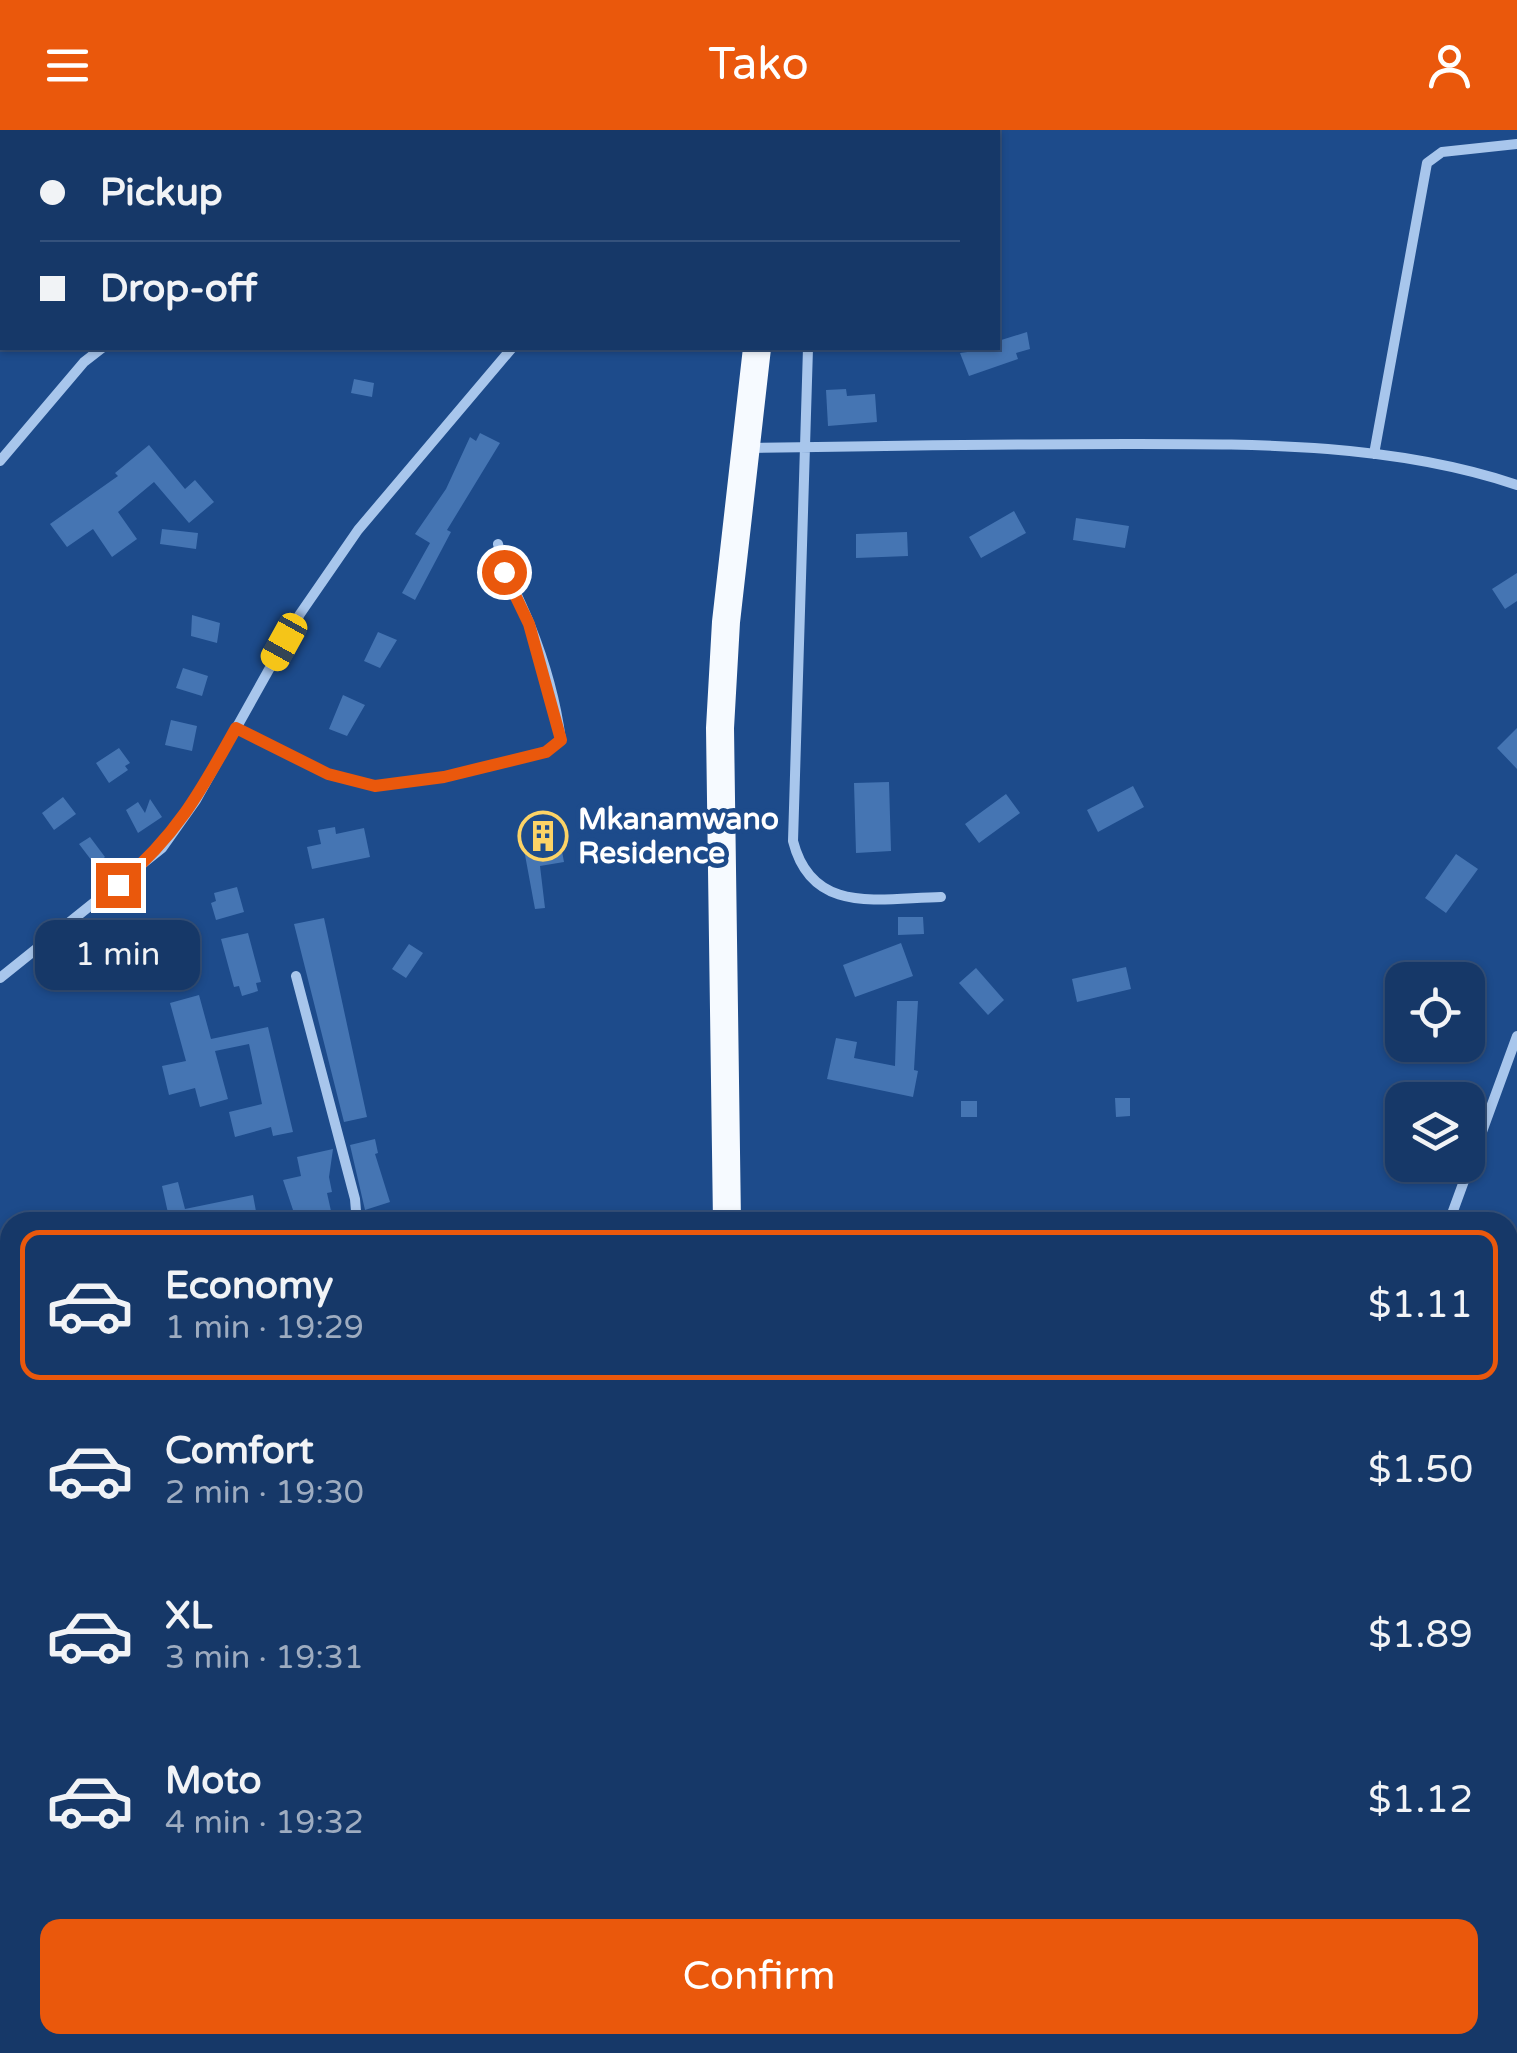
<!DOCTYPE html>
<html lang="en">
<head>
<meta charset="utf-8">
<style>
  body { margin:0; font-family:"Varela Round",sans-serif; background:#234371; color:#f1f3f6; height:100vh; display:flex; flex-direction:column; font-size:38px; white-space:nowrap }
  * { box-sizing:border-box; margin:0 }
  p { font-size:32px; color:#9eacc0 }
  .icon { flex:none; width:55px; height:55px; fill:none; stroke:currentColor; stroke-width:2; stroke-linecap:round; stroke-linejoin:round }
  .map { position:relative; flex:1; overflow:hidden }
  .panel { position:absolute; left:0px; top:1082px; width:1518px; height:842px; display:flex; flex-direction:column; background:#163868; border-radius:30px 30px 0 0; box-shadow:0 2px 8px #0004,0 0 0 2px #35527c }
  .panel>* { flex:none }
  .top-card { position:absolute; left:0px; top:0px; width:1000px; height:220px; box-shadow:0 2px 8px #0004,0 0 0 2px #35527c; display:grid; align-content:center; height:220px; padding:0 40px; background:#163868 }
  .controls { position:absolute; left:1385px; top:832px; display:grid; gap:20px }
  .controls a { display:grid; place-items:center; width:100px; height:100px; border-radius:20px; background:#163868; box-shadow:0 2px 8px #0004,0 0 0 2px #35527c; font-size:50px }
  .end { position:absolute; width:45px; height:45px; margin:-22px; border:12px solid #ea580c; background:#fff; box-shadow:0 0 0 5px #fff }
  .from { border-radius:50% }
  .bubble { position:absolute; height:70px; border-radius:20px; background:#163868; box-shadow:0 2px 8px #0004,0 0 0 2px #35527c; font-size:32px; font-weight:600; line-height:70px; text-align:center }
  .car { position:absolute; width:30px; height:60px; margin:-30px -15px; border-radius:12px; box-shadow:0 0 8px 2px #0007; background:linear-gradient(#f5c518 24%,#345 0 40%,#f5c518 0 76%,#345 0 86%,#f5c518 0) }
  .top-card b { display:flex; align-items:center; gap:35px; height:95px; font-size:38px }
  .top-card b+b { border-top:2px solid #35527c }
  .top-card i { width:25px; height:25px; background:#f1f3f6 }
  ul { padding:18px 0 0; list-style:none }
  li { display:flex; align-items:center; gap:30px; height:150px; margin:0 20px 15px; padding:0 20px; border:5px solid transparent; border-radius:20px }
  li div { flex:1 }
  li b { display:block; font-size:38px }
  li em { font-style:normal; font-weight:600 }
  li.current { border-color:#ea580c }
  li>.icon { width:90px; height:90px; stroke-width:1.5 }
  .button { display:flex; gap:20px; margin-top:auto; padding:20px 40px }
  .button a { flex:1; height:115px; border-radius:20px; background:#ea580c; color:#fff; font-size:40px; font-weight:600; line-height:115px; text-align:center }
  header { display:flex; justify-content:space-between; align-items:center; height:130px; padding:0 40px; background:#ea580c; color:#fff; font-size:45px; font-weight:600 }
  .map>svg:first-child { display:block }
</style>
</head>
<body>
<header><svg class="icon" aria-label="menu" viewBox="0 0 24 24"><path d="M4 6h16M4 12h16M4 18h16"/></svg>Tako<svg class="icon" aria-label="person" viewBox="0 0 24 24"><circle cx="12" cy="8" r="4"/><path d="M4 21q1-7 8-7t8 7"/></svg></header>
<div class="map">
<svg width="1517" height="1923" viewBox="0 0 1517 1923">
  <rect width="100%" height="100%" fill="#1d4b8b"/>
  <path fill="#4575b3" d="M1027 202 1030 219 1016 223 1018 229 969 246 960 223 998 218V211Z
    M354 249 374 253 372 267 351 263Z
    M846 259 847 266 875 264 877 292 828 296 826 260Z
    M480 303 500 313 447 400 451 402 415 470 402 463 430 413 415 404 446 359 470 307 476 311Z
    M149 315 185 359 195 350 214 372 189 393 154 352 118 382 137 409 112 427 93 399 67 417 50 394 118 346 115 343Z
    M1014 381 1026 403 981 428 969 407Z
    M1076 388 1129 396 1125 418 1073 410Z
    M162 399 198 403 196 419 160 414Z
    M907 402 908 426 856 428V404Z
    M1517 443V471L1505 479 1492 459Z
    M192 485 220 493 217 513 191 506Z
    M378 502 397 510 380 538 364 531Z
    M183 538 208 546 202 566 176 558Z
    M343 565 365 575 347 606 329 599Z
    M171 590 197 596 192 621 165 615Z
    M1517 598V639L1497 618Z
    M119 618 130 633 125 636 128 640 109 653 96 633Z
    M889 652 891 721 856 723 854 653Z
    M1133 656 1144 677 1098 702 1087 680Z
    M1006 664 1020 683 979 713 965 694Z
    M63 667 76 684 54 700 42 683Z
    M150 669 162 687 138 703 126 680 138 672 145 683Z
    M555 684 564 732 540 736 545 778 535 779 523 714 528 713 525 700 529 699 527 689Z
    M335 697 336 704 364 698 370 727 312 739 307 717 321 714 318 700Z
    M90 707 105 727 95 735 79 714Z
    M1456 724 1478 739 1446 783 1425 768Z
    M237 757 244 782 216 790 211 773 216 771 214 763Z
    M898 787H923L924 804 898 805Z
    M324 788 367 987 344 992 294 794Z
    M248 803 261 852 256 853 258 861 242 866 239 856 234 857 221 809Z
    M901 813 913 846 855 867 843 835Z
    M409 814 423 823 406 848 392 839Z
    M1126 837 1131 859 1077 872 1072 849Z
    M976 838 1004 870 988 885 959 853Z
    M199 865 211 909 268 897 293 1002 273 1006 271 997 235 1007 229 982 262 974 249 914 215 921 228 969 200 977 195 958 169 965 162 936 186 931 170 873Z
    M897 871H918L914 940 918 941 913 967 827 949 836 908 857 912 854 928 895 936Z
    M1115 968H1130V986L1116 987Z
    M961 971H977V987H961Z
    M375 1009 378 1023 375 1024 390 1072 365 1080 350 1015Z
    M333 1019 329 1047 332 1062 327 1063 333 1090 297 1092 283 1050 301 1046 297 1027Z
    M178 1052 185 1079 253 1065 258 1092H151L150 1087 168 1083 162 1056Z"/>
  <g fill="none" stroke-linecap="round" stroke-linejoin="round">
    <path stroke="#a8c6ec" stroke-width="8" d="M0 1766 10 1713
      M0 1874 10 1877"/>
    <path stroke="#a8c6ec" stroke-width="10" d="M816 2V0
      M808 218 793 711C812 786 880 768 941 767
      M746 318C873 316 999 314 1126 314 1256 314 1392 313 1517 355
      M1374 324 1427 33 1442 22 1517 14
      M0 331 84 232 102 218
      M236 598 328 644 375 656 444 647 546 622 561 610C556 572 544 530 530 495 519 467 505 444 498 414
      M296 846 355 1069 356 1081 350 1092
      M0 848 162 718 196 670 300 484 358 400 512 218
      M1449 1092 1517 906
      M0 1119 10 1133
      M0 1219 10 1206"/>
    <path stroke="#d5e4f9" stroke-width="20" d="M1508 1219H1517"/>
    <path stroke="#f6faff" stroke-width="28" d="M783 2V0
      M727 1092 720 598 726 492 757 218
      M713 1923V1915"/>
  </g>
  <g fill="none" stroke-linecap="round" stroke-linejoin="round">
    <path stroke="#ea580c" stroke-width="12" d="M118 755C176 706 200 663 236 598L328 644 375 656 444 647 546 622 561 610 529 494 504 442"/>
  </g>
  <defs>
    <g id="building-ring" transform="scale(2.5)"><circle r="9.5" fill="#1d4b8b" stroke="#fcd366" stroke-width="1.5"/><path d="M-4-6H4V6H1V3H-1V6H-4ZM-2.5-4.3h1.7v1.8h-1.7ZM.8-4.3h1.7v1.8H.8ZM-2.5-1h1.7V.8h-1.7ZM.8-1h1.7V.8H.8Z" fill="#fcd366"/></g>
  </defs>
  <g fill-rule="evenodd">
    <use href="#building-ring" x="543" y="706"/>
  </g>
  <g text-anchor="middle" stroke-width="9" stroke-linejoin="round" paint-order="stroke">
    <g font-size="30" font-weight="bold" fill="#fff" stroke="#1d4b8b" text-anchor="start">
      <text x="578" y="699">Mkanamwano<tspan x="578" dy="34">Residence</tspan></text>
    </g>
  </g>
</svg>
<div class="controls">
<a><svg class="icon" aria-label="locate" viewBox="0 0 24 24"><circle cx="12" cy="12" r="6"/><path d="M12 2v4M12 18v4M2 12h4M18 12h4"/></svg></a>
<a><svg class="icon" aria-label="layers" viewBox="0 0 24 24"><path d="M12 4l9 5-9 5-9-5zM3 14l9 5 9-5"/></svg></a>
</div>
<i class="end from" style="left:504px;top:442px"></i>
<i class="end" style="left:118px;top:755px"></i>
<div class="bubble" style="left:35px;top:790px;width:165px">1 min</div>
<i class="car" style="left:284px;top:512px;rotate:209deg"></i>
<div class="top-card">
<b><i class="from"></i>Pickup</b>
<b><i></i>Drop-off</b>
</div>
<section class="panel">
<ul>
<li class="current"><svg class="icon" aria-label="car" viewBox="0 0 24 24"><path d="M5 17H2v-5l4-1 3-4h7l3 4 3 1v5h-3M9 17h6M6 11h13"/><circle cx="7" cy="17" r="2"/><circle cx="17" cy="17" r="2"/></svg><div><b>Economy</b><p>1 min · 19:29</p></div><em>$1.11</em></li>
<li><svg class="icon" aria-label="car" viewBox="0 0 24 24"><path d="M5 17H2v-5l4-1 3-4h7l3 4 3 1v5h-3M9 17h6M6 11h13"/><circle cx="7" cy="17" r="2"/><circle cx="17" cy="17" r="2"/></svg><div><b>Comfort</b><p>2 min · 19:30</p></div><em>$1.50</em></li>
<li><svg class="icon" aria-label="car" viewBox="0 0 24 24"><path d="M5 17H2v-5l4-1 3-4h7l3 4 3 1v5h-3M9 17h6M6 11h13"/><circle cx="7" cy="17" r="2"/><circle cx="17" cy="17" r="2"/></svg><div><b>XL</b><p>3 min · 19:31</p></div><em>$1.89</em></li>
<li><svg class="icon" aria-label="car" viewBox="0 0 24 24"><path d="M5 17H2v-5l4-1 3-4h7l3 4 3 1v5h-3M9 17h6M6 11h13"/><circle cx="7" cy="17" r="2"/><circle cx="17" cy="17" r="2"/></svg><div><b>Moto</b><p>4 min · 19:32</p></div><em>$1.12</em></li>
</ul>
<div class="button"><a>Confirm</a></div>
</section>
</div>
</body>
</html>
